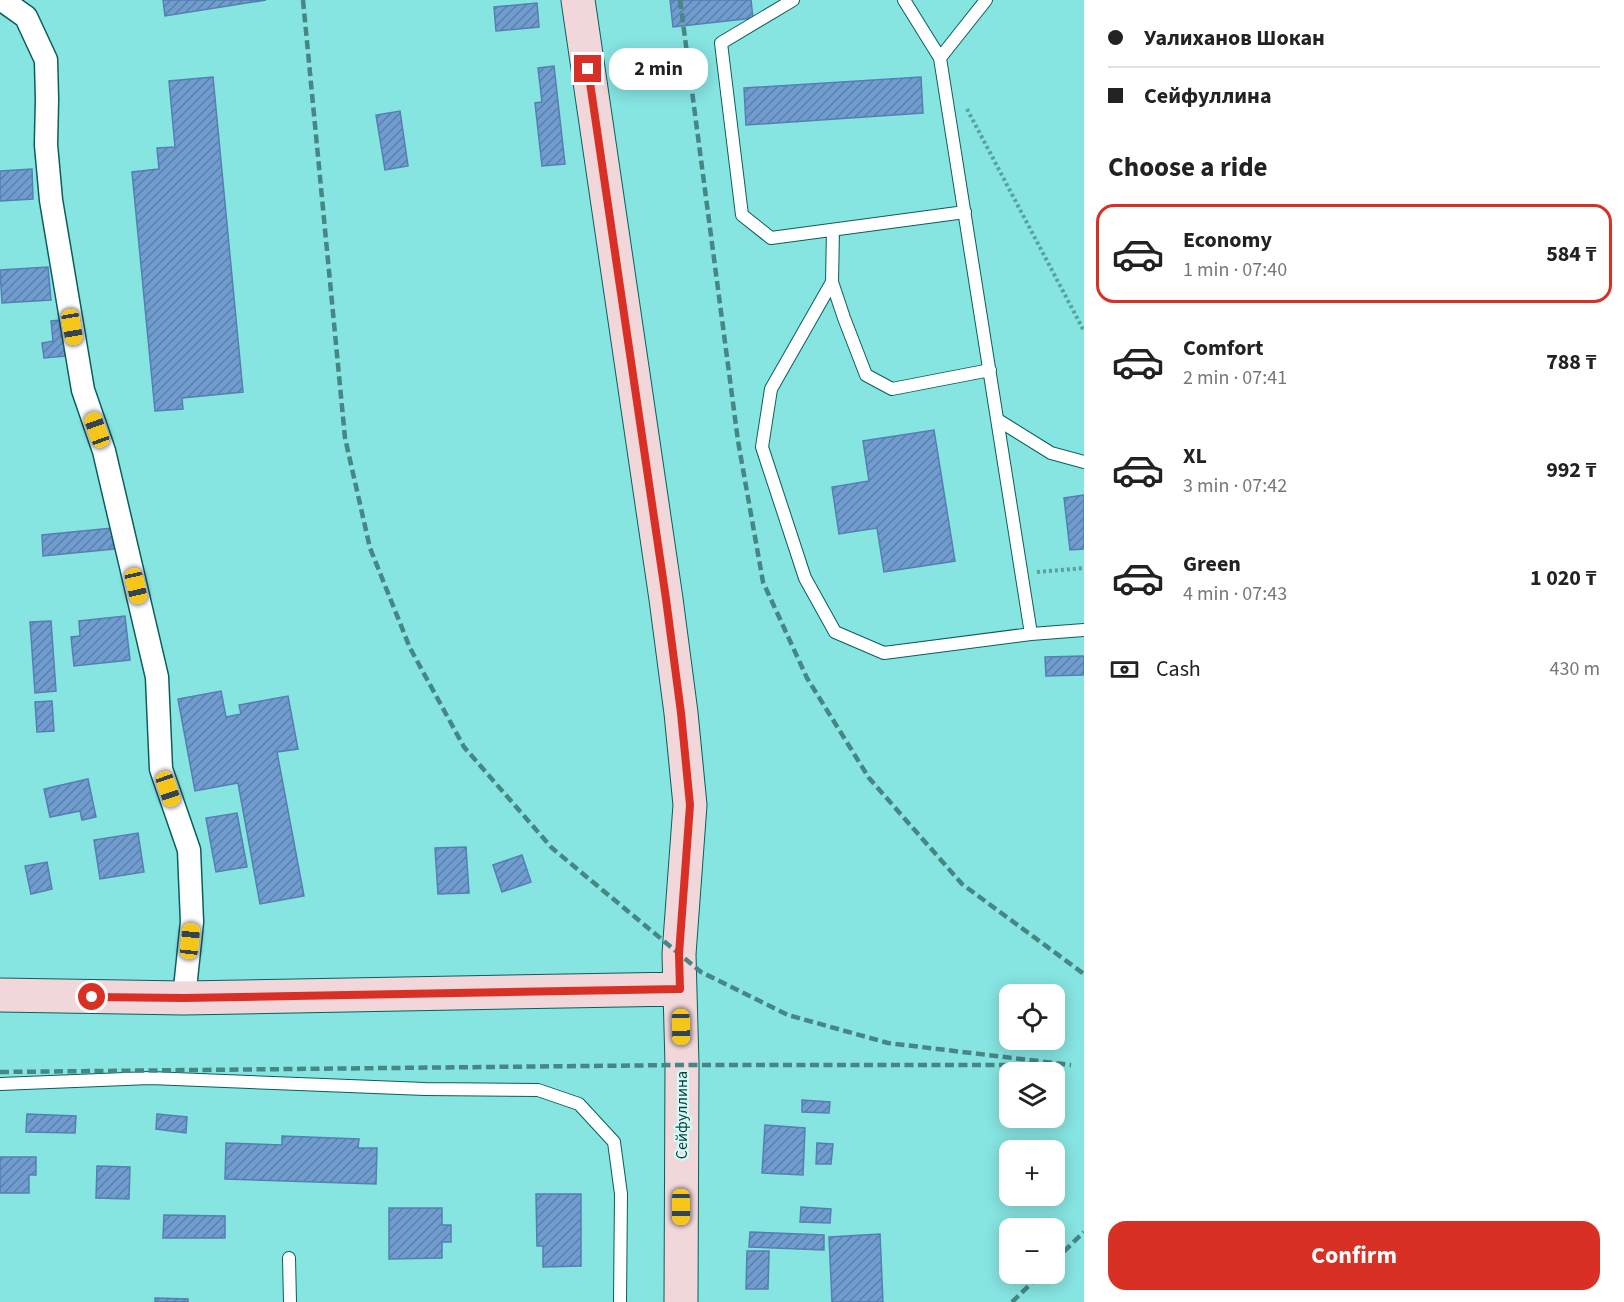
<!DOCTYPE html>
<html lang="en">
<head>
<meta charset="utf-8">
<style>
  body { margin:0; font-family:"Source Sans 3",sans-serif; background:#f6f6f6; color:#222; height:100vh; display:flex; flex-direction:column; font-size:22px; white-space:nowrap }
  * { box-sizing:border-box; margin:0 }
  p { font-size:20px; color:#767676 }
  .icon { flex:none; width:33px; height:33px; fill:none; stroke:currentColor; stroke-width:2; stroke-linecap:round; stroke-linejoin:round }
  .map { position:relative; flex:1; overflow:hidden }
  .sheet { display:flex; flex-direction:column; background:#fff; width:540px }
  .sheet>* { flex:none }
  .top-card { display:grid; align-content:center; height:132px; padding:0 24px; background:#fff }
  .controls { position:absolute; left:999px; top:984px; display:grid; gap:12px }
  .controls a { display:grid; place-items:center; width:66px; height:66px; border-radius:12px; background:#fff; box-shadow:0 3px 15px #0003; font-size:30px }
  .end { position:absolute; width:27px; height:27px; margin:-14px; border:8px solid #d93025; background:#fff; box-shadow:0 0 0 3px #fff }
  .from { border-radius:50% }
  .bubble { position:absolute; height:42px; border-radius:18px; background:#fff; box-shadow:0 3px 15px #0003; font-size:20px; font-weight:700; line-height:42px; text-align:center }
  .car { position:absolute; width:18px; height:36px; margin:-18px -9px; border-radius:8px; box-shadow:0 0 4px 2px #0007; background:linear-gradient(#f5c518 24%,#345 0 40%,#f5c518 0 76%,#345 0 86%,#f5c518 0) }
  .top-card b { display:flex; align-items:center; gap:21px; height:57px; font-size:22px }
  .top-card b+b { border-top:2px solid #e0e0e0 }
  .top-card i { width:15px; height:15px; background:#222 }
  ul { padding:0; list-style:none }
  li { display:flex; align-items:center; gap:18px; height:99px; margin:0 12px 9px; padding:0 12px; border:3px solid transparent; border-radius:18px }
  li div { flex:1 }
  li b { display:block; font-size:22px }
  li em { font-style:normal; font-weight:700 }
  li.current { border-color:#d93025 }
  li>.icon { width:54px; height:54px; stroke-width:1.5 }
  h2 { padding:0 24px; font-size:27px; line-height:72px }
  .pay { display:flex; align-items:center; gap:15px; height:66px; padding:0 24px; font-size:22px }
  .pay p { margin-inline-start:auto }
  .action { display:flex; gap:12px; margin-top:auto; padding:12px 24px }
  .action a { flex:1; height:69px; border-radius:18px; background:#d93025; color:#fff; font-size:24px; font-weight:700; line-height:69px; text-align:center }
  main { display:flex; flex:1; min-height:0 }
  .map>svg:first-child { display:block }
</style>
</head>
<body>
<main>
<div class="map">
<svg width="1084" height="1302" viewBox="0 0 1084 1302">
  <defs>
    <pattern id="building-hatch" width="6" height="6" patternUnits="userSpaceOnUse" patternTransform="scale(1.5)"><rect width="6" height="6" fill="#709ccf"/><path d="M-1 1l2-2M0 6l6-6M5 7l2-2" fill="none" stroke="#5b80a9"/></pattern>
  </defs>
  <rect width="100%" height="100%" fill="#86e4e1"/>
  <path fill="url(#building-hatch)" stroke="#557fb1" stroke-width="1.5" d="M163 0H266L165 16Z
    M670 0H751L753 18 673 27Z
    M537 3 539 27 496 31 494 7Z
    M554 66 565 164 542 166 535 103 542 102 538 68Z
    M213 77 243 392 182 398 183 409 155 411 132 172 159 169 157 148 175 147 169 81Z
    M921 77 923 113 746 125 744 88Z
    M400 111 408 166 385 170 376 115Z
    M32 169 33 199 0 201V171Z
    M48 267 51 300 2 303 0 270Z
    M61 320 65 356 44 358 42 343 53 341 51 321Z
    M934 430 955 561 884 572 877 528 839 534 832 487 869 481 863 441Z
    M1084 495V549L1070 550 1064 498Z
    M112 528 114 549 43 556 42 535Z
    M125 616 130 660 74 666 71 637 80 636 79 621Z
    M51 621 56 691 35 693 30 622Z
    M1084 656V675L1046 676 1045 657Z
    M221 691 226 717 241 714 239 705 288 696 298 749 277 752 304 896 260 904 238 783 195 791 178 699Z
    M52 701 54 731 37 732 35 702Z
    M88 779 96 817 82 820 80 811 50 817 44 789Z
    M237 813 247 867 216 872 206 818Z
    M138 833 144 872 100 879 94 840Z
    M466 847 469 893 438 894 435 848Z
    M522 855 531 882 502 892 493 865Z
    M47 862 52 889 31 894 25 866Z
    M802 1100 830 1102 829 1113 802 1112Z
    M27 1114 76 1116 75 1133 26 1132Z
    M157 1114 187 1117 186 1133 156 1129Z
    M765 1125 805 1128 803 1175 762 1173Z
    M282 1136 359 1139 358 1148H377L376 1184 225 1179 226 1143 282 1145Z
    M817 1143 833 1144 831 1164H816Z
    M0 1157H36V1175H29V1193H0Z
    M97 1166 130 1167 129 1199 96 1198Z
    M536 1194H581V1266L543 1267V1246H537Z
    M801 1207 831 1209 830 1223 800 1222Z
    M389 1208H442V1225H451V1242H442V1258L389 1259Z
    M164 1215 225 1216V1238H163Z
    M750 1232 824 1235V1250L749 1247Z
    M880 1234 883 1302H832L829 1237Z
    M747 1251H769L768 1289H746Z
    M155 1298 188 1299V1302H155Z"/>
  <g fill="none" stroke-linecap="round" stroke-linejoin="round">
    <g stroke="#0b5e5d" stroke-width="14">
      <path id="lane" d="M793 0 721 43 742 215 771 238 965 212
        M904 0 940 58 1031 634
        M940 58 986 0
        M833 230 832 282 844 318 866 375 892 389 990 370
        M832 282 771 389 762 447 805 578 835 632 884 653 1031 634 1084 630
        M998 420 1051 453 1084 462
        M0 1084 150 1078 425 1089 538 1090 579 1104 614 1142 621 1194 620 1302
        M289 1258 290 1302"/>
    </g>
    <g stroke="#0b5e5d" stroke-width="25">
      <path id="street" d="M2 0 26 17 46 60 47 99 46 145 51 200 83 390 104 451 157 677 161 769 189 850 192 922 184 998"/>
    </g>
    <g stroke="#0b5e5d" stroke-width="35">
      <path id="secondary" d="M578 0 666 599 681 713 690 805 679 954 682 1065 681 1302
        M0 995 184 998 680 989"/>
    </g>
    <path stroke="#58a19f" stroke-width="4" stroke-dasharray="3 3" stroke-linecap="butt" d="M967 109 1084 331
      M1037 572 1084 568"/>
    <use href="#lane" stroke="#fff" stroke-width="12"/>
    <use href="#street" stroke="#fff" stroke-width="22"/>
    <use href="#secondary" stroke="#f1d6da" stroke-width="33"/>
    <path stroke="#468684" stroke-width="4.5" stroke-dasharray="9 4.5" stroke-linecap="butt" d="M303 0 345 438 370 548 410 648 464 747 552 848 701 972 788 1015 888 1043 1071 1065
      M680 0 738 441 763 582 807 678 869 778 962 884 1084 974
      M0 1072 682 1065H1012
      M1054 1261 1084 1232
      M1012 1302 1041 1274"/>
  </g>
  <g fill="none" stroke-linecap="round" stroke-linejoin="round">
    <path stroke="#d93025" stroke-width="8" d="M92 997 184 998 680 989 679 954 690 805 681 713 666 599 588 69"/>
  </g>
  <g text-anchor="middle" stroke-width="4.5" stroke-linejoin="round" paint-order="stroke">
    <g font-size="16" fill="#123b3a" stroke="#d0fcfa">
      <text transform="translate(681 1115) rotate(-90)" y="6">Сейфуллина</text>
    </g>
  </g>
</svg>
<div class="controls">
<a><svg class="icon" aria-label="locate" viewBox="0 0 24 24"><circle cx="12" cy="12" r="6"/><path d="M12 2v4M12 18v4M2 12h4M18 12h4"/></svg></a>
<a><svg class="icon" aria-label="layers" viewBox="0 0 24 24"><path d="M12 4l9 5-9 5-9-5zM3 14l9 5 9-5"/></svg></a>
<a>+</a>
<a>−</a>
</div>
<i class="end from" style="left:92px;top:997px"></i>
<i class="end" style="left:588px;top:69px"></i>
<div class="bubble" style="left:609px;top:48px;width:99px">2 min</div>
<i class="car" style="left:72px;top:327px;rotate:170deg"></i>
<i class="car" style="left:97px;top:430px;rotate:340deg"></i>
<i class="car" style="left:136px;top:586px;rotate:167deg"></i>
<i class="car" style="left:168px;top:789px;rotate:161deg"></i>
<i class="car" style="left:190px;top:941px;rotate:6deg"></i>
<i class="car" style="left:681px;top:1027px;rotate:179deg"></i>
<i class="car" style="left:681px;top:1207px;rotate:180deg"></i>
</div>
<section class="sheet">
<div class="top-card">
<b><i class="from"></i>Уалиханов Шокан</b>
<b><i></i>Сейфуллина</b>
</div>
<h2>Choose a ride</h2>
<ul>
<li class="current"><svg class="icon" aria-label="car" viewBox="0 0 24 24"><path d="M5 17H2v-5l4-1 3-4h7l3 4 3 1v5h-3M9 17h6M6 11h13"/><circle cx="7" cy="17" r="2"/><circle cx="17" cy="17" r="2"/></svg><div><b>Economy</b><p>1 min · 07:40</p></div><em>584 ₸</em></li>
<li><svg class="icon" aria-label="car" viewBox="0 0 24 24"><path d="M5 17H2v-5l4-1 3-4h7l3 4 3 1v5h-3M9 17h6M6 11h13"/><circle cx="7" cy="17" r="2"/><circle cx="17" cy="17" r="2"/></svg><div><b>Comfort</b><p>2 min · 07:41</p></div><em>788 ₸</em></li>
<li><svg class="icon" aria-label="car" viewBox="0 0 24 24"><path d="M5 17H2v-5l4-1 3-4h7l3 4 3 1v5h-3M9 17h6M6 11h13"/><circle cx="7" cy="17" r="2"/><circle cx="17" cy="17" r="2"/></svg><div><b>XL</b><p>3 min · 07:42</p></div><em>992 ₸</em></li>
<li><svg class="icon" aria-label="car" viewBox="0 0 24 24"><path d="M5 17H2v-5l4-1 3-4h7l3 4 3 1v5h-3M9 17h6M6 11h13"/><circle cx="7" cy="17" r="2"/><circle cx="17" cy="17" r="2"/></svg><div><b>Green</b><p>4 min · 07:43</p></div><em>1 020 ₸</em></li>
</ul>
<div class="pay"><svg class="icon" aria-label="cash" viewBox="0 0 24 24"><path d="M3 7h18v10H3z"/><circle cx="12" cy="12" r="2"/></svg>Cash<p>430 m</p></div>
<div class="action"><a>Confirm</a></div>
</section>
</main>
</body>
</html>
